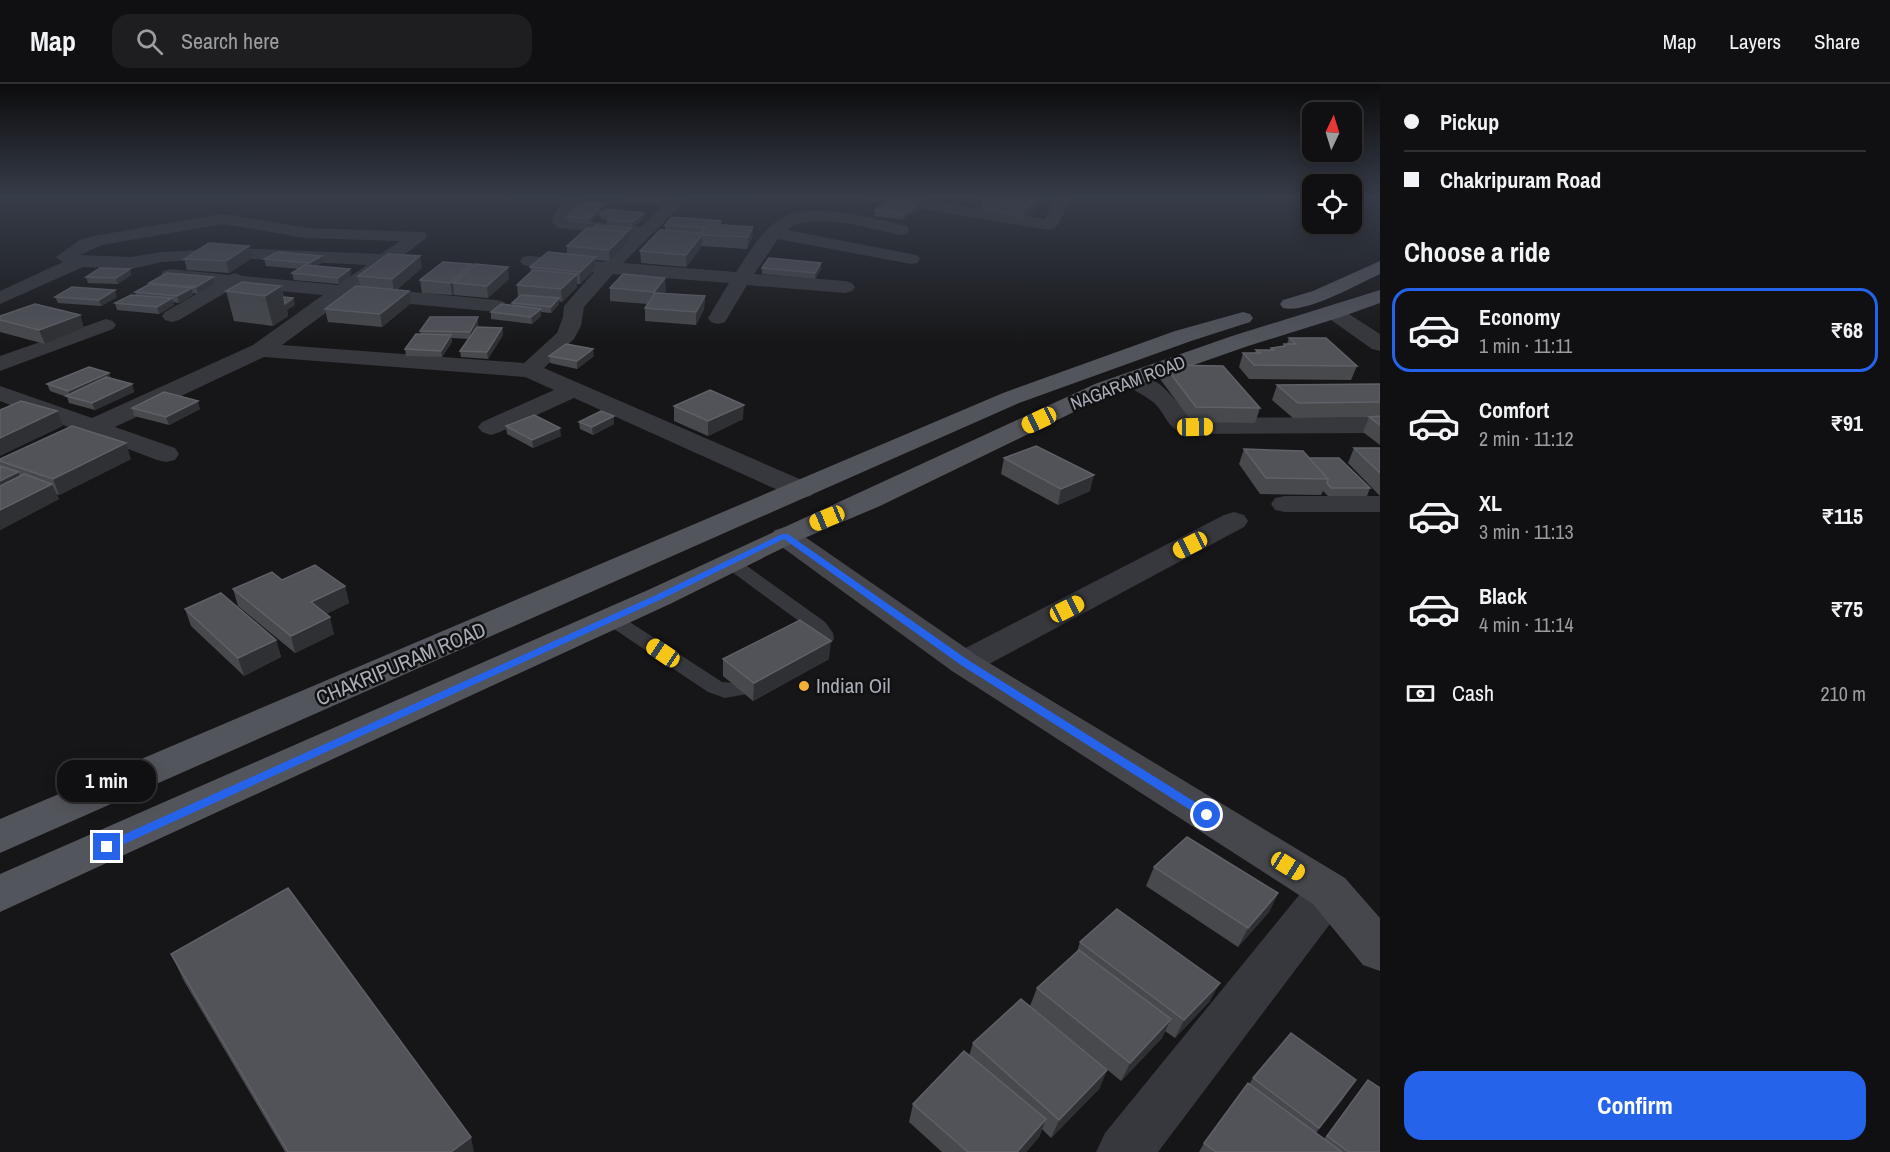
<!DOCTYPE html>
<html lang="en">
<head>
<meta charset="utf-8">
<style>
  body { margin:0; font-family:"Archivo Narrow",sans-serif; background:#1e1e20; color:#f1f3f6; height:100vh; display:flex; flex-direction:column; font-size:22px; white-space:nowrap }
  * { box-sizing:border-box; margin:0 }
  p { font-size:20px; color:#9c9d9f }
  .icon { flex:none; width:33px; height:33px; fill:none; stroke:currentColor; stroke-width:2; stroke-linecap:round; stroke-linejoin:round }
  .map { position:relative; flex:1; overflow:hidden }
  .sheet { display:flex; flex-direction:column; background:#101012; width:510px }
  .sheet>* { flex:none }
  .hud { display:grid; align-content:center; height:132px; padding:0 24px; background:#101012 }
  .needle { width:39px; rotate:4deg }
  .fabs { position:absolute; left:1302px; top:18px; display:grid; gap:12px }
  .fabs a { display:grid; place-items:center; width:60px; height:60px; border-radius:12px; background:#101012; box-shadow:0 3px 15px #0003,0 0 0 2px #303032; font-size:30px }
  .end { position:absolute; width:27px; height:27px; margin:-14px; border:8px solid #2563eb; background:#fff; box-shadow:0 0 0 3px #fff }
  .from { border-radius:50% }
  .bubble { position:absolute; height:42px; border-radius:18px; background:#101012; box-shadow:0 3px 15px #0003,0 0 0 2px #303032; font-size:20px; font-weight:800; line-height:42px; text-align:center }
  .car { position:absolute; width:18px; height:36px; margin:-18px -9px; border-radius:8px; box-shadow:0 0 4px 2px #0007; background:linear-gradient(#f5c518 24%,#345 0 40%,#f5c518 0 76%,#345 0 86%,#f5c518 0) }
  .hud b { display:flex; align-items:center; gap:21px; height:57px; font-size:22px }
  .hud b+b { border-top:2px solid #303032 }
  .hud i { width:15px; height:15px; background:#f1f3f6 }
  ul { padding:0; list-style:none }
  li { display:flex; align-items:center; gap:18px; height:84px; margin:0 12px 9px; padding:0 12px; border:3px solid transparent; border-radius:18px }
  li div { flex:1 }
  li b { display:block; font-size:22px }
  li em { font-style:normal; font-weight:800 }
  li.current { border-color:#2563eb }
  li>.icon { width:54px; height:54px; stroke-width:1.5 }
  h2 { padding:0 24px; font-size:27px; line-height:72px }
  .pay { display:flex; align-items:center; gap:15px; height:66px; padding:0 24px; font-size:22px }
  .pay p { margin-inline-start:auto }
  .action { display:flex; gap:12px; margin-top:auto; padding:12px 24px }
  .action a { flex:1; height:69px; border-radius:18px; background:#2563eb; color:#fff; font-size:24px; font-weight:800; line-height:69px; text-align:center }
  header { display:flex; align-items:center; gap:36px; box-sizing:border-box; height:84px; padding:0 30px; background:#101012; border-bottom:2px solid #303032 }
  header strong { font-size:28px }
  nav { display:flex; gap:33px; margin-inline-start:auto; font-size:21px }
  .search { width:420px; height:54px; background:#1e1e20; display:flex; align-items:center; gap:15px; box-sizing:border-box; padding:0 21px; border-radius:18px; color:#9c9d9f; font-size:22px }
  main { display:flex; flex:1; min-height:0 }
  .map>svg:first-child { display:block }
</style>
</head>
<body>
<header>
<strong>Map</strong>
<div class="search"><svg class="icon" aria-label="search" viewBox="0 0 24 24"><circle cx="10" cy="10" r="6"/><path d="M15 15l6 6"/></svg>Search here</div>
<nav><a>Map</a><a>Layers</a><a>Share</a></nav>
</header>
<main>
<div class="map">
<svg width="1380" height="1068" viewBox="0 0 1380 1068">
  <rect width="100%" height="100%" fill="#161618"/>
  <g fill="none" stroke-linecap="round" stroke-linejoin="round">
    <path fill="#37383d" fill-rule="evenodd" d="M730 473 736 474 825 538 833 549 834 555C827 565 819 572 807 568L804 564 814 553 811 546 724 482 721 478 724 474Z
      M612 529 619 531 722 598 747 600 750 605 747 610 725 614 708 608 605 539 602 535 605 531Z"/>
    <path fill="#37383d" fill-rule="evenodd" d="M563 112H579V119L568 135 641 143 673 112H690L623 179 736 188C748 170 761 147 780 135 807 116 876 135 907 142L909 146 907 150 901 151C872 146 810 125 787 146L911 170 917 171 920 175 917 179 911 180 778 155 754 190 845 197 852 199 855 203 852 207 845 209 747 201 725 238 718 240 711 238 708 234 729 199 613 190 584 223 581 242 574 255 544 284 811 400 815 406 811 412 801 414 791 412 574 314 500 348 491 351 482 348 478 343 482 338 554 306 525 293 264 273 115 343 175 364 179 370 175 376 166 378 157 376 94 352 0 394V376L71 344 0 317V302L92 334 253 261 323 211 235 203 179 236 172 238 165 236 162 232 165 228 212 201 163 195 161 191 163 187 170 185 229 191 235 189 243 192 338 201 367 181 233 174 162 178 131 185 83 183 0 220V207L63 178 56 173 80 156 94 152 223 130 306 144 424 148 427 152 424 156 360 203 497 216 504 218 507 222 504 226 497 228 346 214 282 261 524 279 557 249 563 233 564 222 594 188 529 182 523 181 520 177 523 173 529 172 604 178 631 151 557 144 552 137C552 127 563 123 563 112ZM223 140 306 154 400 157 381 170 233 164 162 168 131 173 80 171 102 161Z
      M864 112H902L1045 135 1056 112H1072L1058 141 1050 146 872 117Z
      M1334 223 1341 225 1380 250V267L1372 265 1327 233 1324 229 1327 225Z
      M106 235 113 237 116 241 113 245 0 287V272Z
      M1134 288C1163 295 1173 315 1191 334L1380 333V349L1186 350C1165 344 1167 330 1153 318 1143 310 1130 306 1122 295L1126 290Z
      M1285 412H1380V428H1285L1275 426 1271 420 1275 414Z
      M1234 428 1244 431 1248 437 1244 443 976 587 964 590 952 587 947 579 952 571 1224 431Z
      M1329 789 1345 794 1351 807 1345 820 1158 1068H1096L1105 1049 1313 794Z"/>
    <path fill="#45474d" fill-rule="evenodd" d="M785 443 795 446 976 571 1345 794 1380 834V887L1363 881 1313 820 952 587 775 458 770 452 775 446Z"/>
    <path fill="#53555c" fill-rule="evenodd" d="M1380 177V190C1358 200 1306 230 1283 224L1280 220 1283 216 1313 207Z
      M1380 206V219L1341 233 1248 262 1111 310 880 422 795 458 670 520 0 828V790L648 506 1095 300 1232 252Z
      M1243 228 1250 230 1253 234 1250 238 1191 257 1019 319 0 769V735L1003 309 1175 247Z"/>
  </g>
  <path fill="#47494d" d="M624 112H669L661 120 624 118Z
    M982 115H1040L1038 125 1024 134 980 126Z
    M604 124 590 140 568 138 567 133Z
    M920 124 903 136 874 132 875 126Z
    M600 130 644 134 633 144 607 142V136L601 135Z
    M721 137V141L753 143 752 154 747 165 702 162 686 183 641 179 640 167 665 146V141Z
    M631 144V150L628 154V159L610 177 596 176V184L580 200H577V203L562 218 559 217V220L551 229 541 228V232L532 240 491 235V228L512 222V219L518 213 517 201 531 188 530 183 567 170V162L592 145Z
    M252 174 229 189 187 186 184 175Z
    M264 175 323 178 315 182 350 185 351 192 339 200 294 196 292 189 300 185 266 182Z
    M821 179V185L815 195 762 190V184Z
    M472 180V182L509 195 488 214 454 211V210L452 211 422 209 420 196Z
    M422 184 396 206 409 207 411 219 382 243 328 238 325 225 360 202 358 192Z
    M130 185 131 191 118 200 88 199 86 193Z
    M213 193 215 199 198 210 193 209V211L179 219 173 218 174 221 159 230 117 226 115 219 136 211 135 208 149 201V199Z
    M281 202 284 213 293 214 295 221 287 226 288 232 273 242 234 237 226 207Z
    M610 204 666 207 664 209 705 212 704 225 696 241 645 237V224L648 220 610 217Z
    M55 213H117L101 222 58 219Z
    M80 231 84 244 45 260 0 248V232Z
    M478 240 477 243 502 244 503 251 488 275 461 273 460 267 468 255 452 254V258L442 273 406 272 405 265 421 250 420 247Z
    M1289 254 1357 282 1351 296 1249 295 1239 283 1243 269H1255L1256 266H1270L1271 264 1283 262 1284 260H1287Z
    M549 272H594L577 285 550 279Z
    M1164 281 1260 324 1255 339 1192 338 1160 295Z
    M111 295 132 300 134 308 95 326 69 319 67 313 50 307 47 300Z
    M1380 300V361L1363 348 1369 333H1373L1293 334 1272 316 1277 301Z
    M674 322 743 335 708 352 674 337Z
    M132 324 200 325 169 341 134 332Z
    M614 332V340L593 351 580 345 579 338Z
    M506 342 561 352 533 364 507 350Z
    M1354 364H1380V412L1348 379Z
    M1244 365 1309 374 1370 404 1367 412H1328L1323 407 1321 411 1260 410 1239 380Z
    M1004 374 1090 407 1058 421 1001 390Z
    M0 375H131L59 411 56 410 59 415 0 446Z
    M282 496 345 502 349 519 326 530 334 550 295 569 238 522 233 505Z
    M185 525 276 556 281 573 244 592 191 542Z
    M723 575H829L753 617 723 592Z
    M1154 783 1278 809 1269 828 1238 863 1146 802Z
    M1080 858 1210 917 1175 954 1165 947 1162 954 1121 997 1030 922 1037 904 1077 868Z
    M171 870 474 1068H285L184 897Z
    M973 959 1107 986 1099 1005 1051 1054 1042 1045 1039 1053 1026 1068H942L909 1038 913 1020 969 972Z
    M1253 994 1343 1015 1316 1049 1324 1055 1368 996 1380 1068H1199L1204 1059 1249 1000Z"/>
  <path fill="#2f3033" d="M661 112H669L661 120Z
    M1040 115 1038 125 1024 134 1026 123Z
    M920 118V124L903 136 904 131Z
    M604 119V124L590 140V134Z
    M644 129V134L633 144V138Z
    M753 143 752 154 747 165 748 153Z
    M631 144V150L628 154V159L610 177 609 166Z
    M702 151V162L686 183V171Z
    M249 162 252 174 229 189 226 177Z
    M322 172 323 178 310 186 309 179Z
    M420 172 422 184 394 207 392 195Z
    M596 173V184L580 200V188Z
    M821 179V185L815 195V189Z
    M472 180 473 192 453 199 454 210 452 211 450 199Z
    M508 183 509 195 488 214 487 202Z
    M130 185 131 191 118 200 116 194Z
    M350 185 351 192 339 200 338 194Z
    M577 190V203L562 218 561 205Z
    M213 193 215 199 198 210 196 203Z
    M665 194 666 207 654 221V208Z
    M281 202 285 220 293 214 295 221 287 226 288 232 273 242 265 212Z
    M192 204 193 211 179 219 177 212Z
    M115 206 117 213 101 222 99 216Z
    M409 207 411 219 382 243 380 230Z
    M705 212 704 225 696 241V228Z
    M172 214 174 221 159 230 157 223Z
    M559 214V220L551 229V223Z
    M541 225V232L532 240 531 233Z
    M80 231 84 244 45 260 39 246Z
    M478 233V240L471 255 470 248Z
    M502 244 503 251 488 275 487 268Z
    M451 251 452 258 442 273 441 267Z
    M593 265 594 272 577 285V277Z
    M109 289 112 297 70 313 68 307Z
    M132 300 134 308 95 326 92 319Z
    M198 317 200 325 169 341 166 333Z
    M744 321 743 335 708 352V337Z
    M57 327 63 342 0 372V354Z
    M614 332V340L593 351 592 343Z
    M560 344 561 352 533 364 532 356Z
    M126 359 131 375 59 411 53 395Z
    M18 388 25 404 0 416V397Z
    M1094 391 1090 407 1058 421 1061 405Z
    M52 400 59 415 0 446V426Z
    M345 502 349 519 315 535 311 518Z
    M330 533 334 550 295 569 291 552Z
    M276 556 281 573 244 592 238 574Z
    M831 557 829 575 753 617 754 599Z
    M1278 809 1269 828 1238 863 1248 844Z
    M1220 899 1210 917 1175 954 1184 936Z
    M1171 935 1162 954 1121 997 1130 979Z
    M1107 986 1099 1005 1051 1054 1059 1036Z
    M1356 996 1343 1015 1307 1061 1319 1044Z
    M1046 1035 1039 1053 1026 1068H1017Z
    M471 1053 474 1068H451Z"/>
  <path fill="#525359" stroke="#5f6168" stroke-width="1.5" d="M987 112H1026L1040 115 1026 123 982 115Z
    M892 114 920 118 904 131 875 126Z
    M582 118 604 119 590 134 567 133Z
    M606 125 644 129 633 138 607 136 613 131 600 130Z
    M672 133 721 137 718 141 708 140 705 144 665 141Z
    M708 140 753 143 748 153 702 151 686 171 640 167 660 146 702 149Z
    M596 141 631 144 627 148 592 145Z
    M587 144 627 148 609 166 567 162Z
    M209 159 249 162 226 177 184 175Z
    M278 168 322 172 309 179 264 175Z
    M548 168 596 173 580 188 530 183Z
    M388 170 420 172 392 195 358 192Z
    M769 174 821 179 815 189 762 184Z
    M443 178 472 180 450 199 420 196Z
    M475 180 508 183 487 202 453 199Z
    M305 181 350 185 338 194 292 189Z
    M100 184 130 185 116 194 86 193Z
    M533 186 577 190 561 205 517 201Z
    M167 189 213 193 196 203 149 199Z
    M623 190 665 194 654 208 610 204Z
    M242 198 281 202 265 212 226 207Z
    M150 200 192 204 177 212 135 208Z
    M356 202 409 207 380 230 325 225Z
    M72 203 115 206 99 216 55 213Z
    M655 209 705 212 696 228 645 224Z
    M131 211 172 214 157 223 115 219Z
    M521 211 559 214 551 223 512 219Z
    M284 213 293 214 285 220Z
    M35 220 80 231 39 246 0 236V232Z
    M501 220 541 225 531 233 491 228Z
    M430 233H478L470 248 420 247Z
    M477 243 502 244 487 268 460 267Z
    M416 250 451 251 441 267 405 265Z
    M1289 254H1326L1357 282 1254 281 1243 269H1260L1256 266H1273L1271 264 1285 262 1284 260H1296Z
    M566 260 593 265 577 277 549 272Z
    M1164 281 1223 282 1260 324 1196 323Z
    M89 283 109 289 68 307 47 300Z
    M106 293 132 300 92 319 66 312Z
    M1380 300V318L1298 319 1277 301Z
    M710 306 744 321 708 337 674 322Z
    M164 308 198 317 166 333 132 324Z
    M21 317 57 327 0 354V326Z
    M601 327 614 332 592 343 579 338Z
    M534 331 560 344 532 356 506 342Z
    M1380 332V341L1369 333Z
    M72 342 126 359 53 395 0 377V375Z
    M1036 362 1094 391 1061 405 1004 374Z
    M1354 364H1380V389Z
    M1244 365 1303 367 1328 395 1266 394Z
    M1309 374H1339L1370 404H1331L1327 399 1328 395Z
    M0 382 18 388 0 397Z
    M24 390 52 400 0 426V402Z
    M315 481 345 502 311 518 330 533 291 552 233 505 272 488 282 496Z
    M221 509 276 556 238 574 185 525Z
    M800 536 831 557 754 599 723 575Z
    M1187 753 1278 809 1248 844 1154 783Z
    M288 804 471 1053 451 1068H288L171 870Z
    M1117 825 1220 899 1184 936 1080 858Z
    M1079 866 1171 935 1130 979 1037 904Z
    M1021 915 1107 986 1059 1036 973 959Z
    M1291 949 1356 996 1319 1044 1253 994Z
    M964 967 1046 1035 1017 1068H968L913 1020Z
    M1368 996 1380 1004V1068H1349L1327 1052Z
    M1248 999 1342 1068H1216L1204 1059Z"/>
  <linearGradient id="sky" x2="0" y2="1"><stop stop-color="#0c0c0d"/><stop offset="0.43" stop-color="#363c48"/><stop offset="1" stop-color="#363c48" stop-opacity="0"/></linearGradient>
  <rect width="1380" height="262" fill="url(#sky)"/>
  <path fill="#2563eb" d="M782 450H788L968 576 1211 728V734H1203L961 581 784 455 662 515 111 766H103L101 763 103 760 656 511Z"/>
  <circle fill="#f2b134" stroke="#111113" stroke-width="2" cx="804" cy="602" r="6"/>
  <g text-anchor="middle" stroke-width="5" stroke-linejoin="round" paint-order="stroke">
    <g font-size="18" fill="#a8adb8" stroke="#111113">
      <text transform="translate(1128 299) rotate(-21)" y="6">NAGARAM ROAD</text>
    </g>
    <g font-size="21" fill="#a8adb8" stroke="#111113">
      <text transform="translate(401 580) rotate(-23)" y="7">CHAKRIPURAM ROAD</text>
    </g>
    <g font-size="21" fill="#a8adb8" stroke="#111113" text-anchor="start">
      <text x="816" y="609">Indian Oil</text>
    </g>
  </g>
</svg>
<div class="fabs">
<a><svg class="needle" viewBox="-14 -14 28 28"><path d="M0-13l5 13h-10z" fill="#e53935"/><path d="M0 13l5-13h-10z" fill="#9c9d9f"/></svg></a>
<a><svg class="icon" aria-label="locate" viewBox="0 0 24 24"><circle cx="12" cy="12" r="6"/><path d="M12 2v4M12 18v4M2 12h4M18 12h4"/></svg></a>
</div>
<i class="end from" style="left:1207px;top:731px"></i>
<i class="end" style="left:107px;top:763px"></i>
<div class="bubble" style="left:57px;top:676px;width:99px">1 min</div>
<i class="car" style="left:1039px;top:336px;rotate:245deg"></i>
<i class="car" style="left:1195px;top:343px;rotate:89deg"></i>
<i class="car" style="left:827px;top:434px;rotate:248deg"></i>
<i class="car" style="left:1190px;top:461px;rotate:243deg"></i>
<i class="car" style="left:1067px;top:525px;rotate:63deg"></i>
<i class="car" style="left:663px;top:569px;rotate:304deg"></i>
<i class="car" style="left:1288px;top:782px;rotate:122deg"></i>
</div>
<section class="sheet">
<div class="hud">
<b><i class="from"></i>Pickup</b>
<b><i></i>Chakripuram Road</b>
</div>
<h2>Choose a ride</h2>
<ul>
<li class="current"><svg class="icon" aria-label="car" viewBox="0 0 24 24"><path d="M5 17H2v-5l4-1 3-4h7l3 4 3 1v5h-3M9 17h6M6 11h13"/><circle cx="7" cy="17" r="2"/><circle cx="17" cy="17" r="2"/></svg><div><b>Economy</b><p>1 min · 11:11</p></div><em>₹68</em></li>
<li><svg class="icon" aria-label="car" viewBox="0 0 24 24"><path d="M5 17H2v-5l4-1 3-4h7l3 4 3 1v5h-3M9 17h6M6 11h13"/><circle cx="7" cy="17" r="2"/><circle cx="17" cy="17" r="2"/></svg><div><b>Comfort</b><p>2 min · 11:12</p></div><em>₹91</em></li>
<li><svg class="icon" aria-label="car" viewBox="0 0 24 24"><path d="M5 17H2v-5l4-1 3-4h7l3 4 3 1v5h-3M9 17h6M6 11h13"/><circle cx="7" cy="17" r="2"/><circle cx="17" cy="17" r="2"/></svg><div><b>XL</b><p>3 min · 11:13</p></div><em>₹115</em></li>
<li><svg class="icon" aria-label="car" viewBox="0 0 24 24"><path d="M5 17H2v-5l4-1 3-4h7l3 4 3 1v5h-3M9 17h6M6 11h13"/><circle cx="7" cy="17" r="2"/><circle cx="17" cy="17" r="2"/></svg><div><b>Black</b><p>4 min · 11:14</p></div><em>₹75</em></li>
</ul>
<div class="pay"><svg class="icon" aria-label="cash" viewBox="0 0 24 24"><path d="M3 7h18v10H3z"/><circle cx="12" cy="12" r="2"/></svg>Cash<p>210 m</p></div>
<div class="action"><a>Confirm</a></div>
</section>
</main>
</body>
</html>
